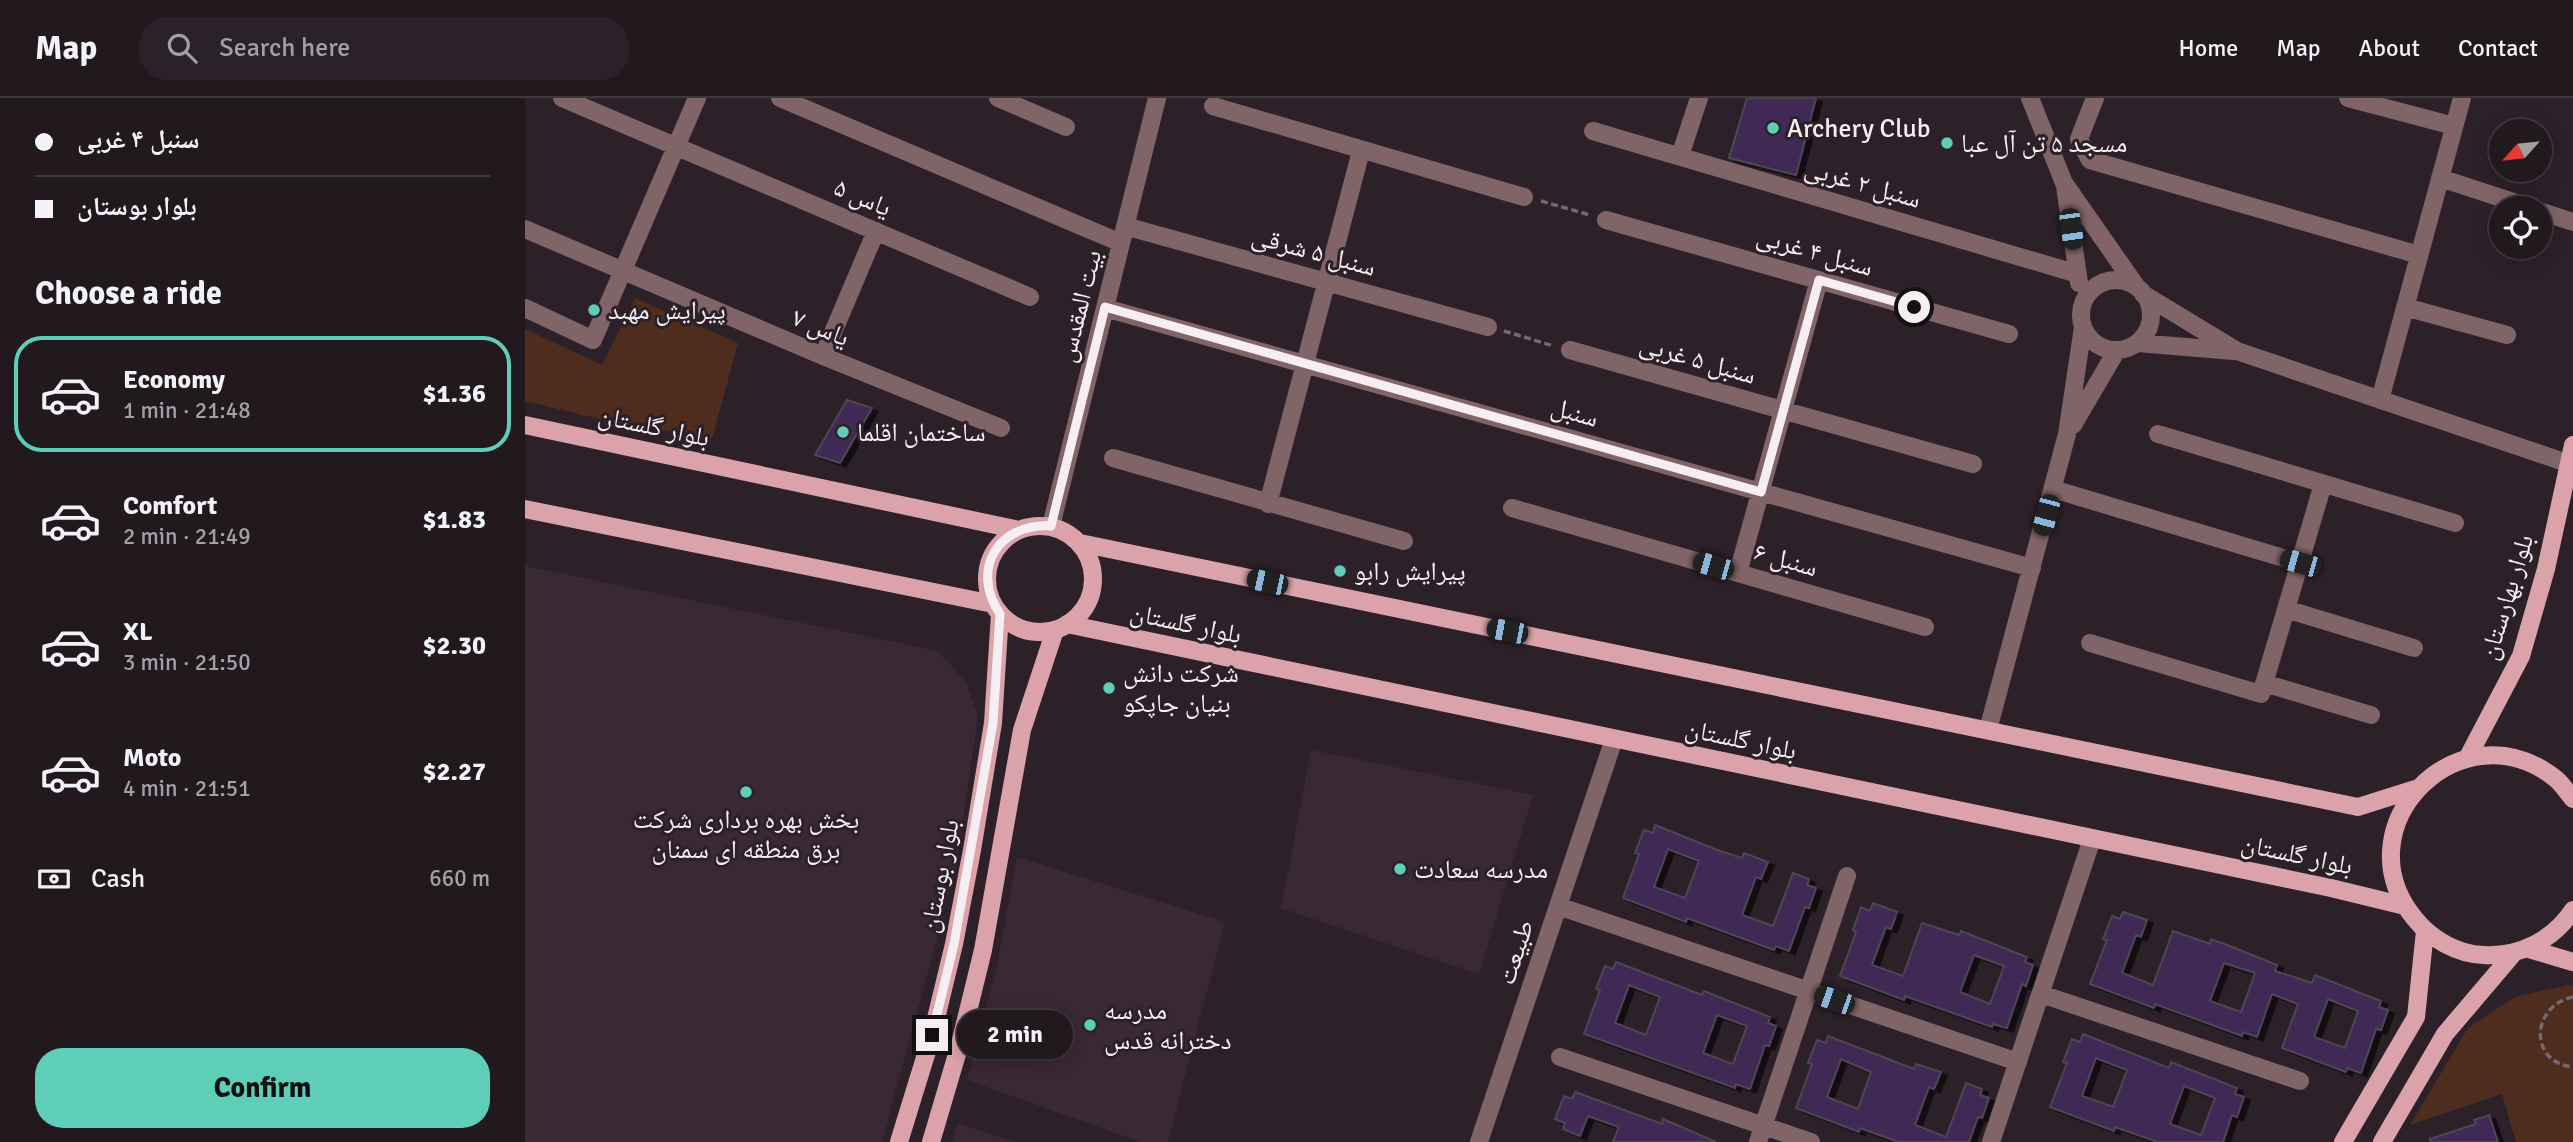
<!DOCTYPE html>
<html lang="en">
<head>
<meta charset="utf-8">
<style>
  body { margin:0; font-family:Signika,"Noto Naskh Arabic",sans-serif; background:#2a2228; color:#f1f3f6; height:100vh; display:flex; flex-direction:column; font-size:26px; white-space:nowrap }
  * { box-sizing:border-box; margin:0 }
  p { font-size:23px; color:#a2a0a4 }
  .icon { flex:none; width:38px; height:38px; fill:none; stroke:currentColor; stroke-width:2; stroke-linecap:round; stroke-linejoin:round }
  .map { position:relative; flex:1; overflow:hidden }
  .panel { display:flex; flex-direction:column; background:#22191f; width:525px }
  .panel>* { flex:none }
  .banner { display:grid; align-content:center; height:154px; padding:0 35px; background:#22191f }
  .needle { width:46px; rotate:243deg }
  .controls { position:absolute; left:1964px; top:21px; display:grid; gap:14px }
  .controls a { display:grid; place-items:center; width:63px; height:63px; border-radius:50%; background:#22191f; box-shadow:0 4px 18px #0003,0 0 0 2px #3f383d; font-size:35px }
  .end { position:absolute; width:32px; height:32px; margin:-16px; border:9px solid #f6eef3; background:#111; box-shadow:0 0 0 4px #111 }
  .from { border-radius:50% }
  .bubble { position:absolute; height:49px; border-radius:24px; background:#22191f; box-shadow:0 4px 18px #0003,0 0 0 2px #3f383d; font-size:23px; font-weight:700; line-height:49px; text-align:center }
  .car { position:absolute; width:21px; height:42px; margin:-21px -10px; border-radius:9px; box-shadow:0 0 5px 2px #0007; background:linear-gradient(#222 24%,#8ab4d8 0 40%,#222 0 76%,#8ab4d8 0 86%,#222 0) }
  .banner b { display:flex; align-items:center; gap:24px; height:66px; font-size:26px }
  .banner b+b { border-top:2px solid #3f383d }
  .banner i { width:18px; height:18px; background:#f1f3f6 }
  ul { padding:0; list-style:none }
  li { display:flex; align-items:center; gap:21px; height:116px; margin:0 14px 10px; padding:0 21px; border:4px solid transparent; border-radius:28px }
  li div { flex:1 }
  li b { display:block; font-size:26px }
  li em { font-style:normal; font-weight:700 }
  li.current { border-color:#5eceb8 }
  li>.icon { width:63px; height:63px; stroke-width:1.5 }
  h2 { padding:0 35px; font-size:32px; line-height:84px }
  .pay { display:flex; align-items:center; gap:18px; height:77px; padding:0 35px; font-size:26px }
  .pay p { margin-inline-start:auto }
  .primary-button { display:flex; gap:14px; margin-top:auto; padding:14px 35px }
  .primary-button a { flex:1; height:80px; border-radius:28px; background:#5eceb8; color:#111; font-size:28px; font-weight:700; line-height:80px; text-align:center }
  header { display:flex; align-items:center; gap:42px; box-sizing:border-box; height:98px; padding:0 35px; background:#22191f; border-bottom:2px solid #3f383d }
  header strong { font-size:33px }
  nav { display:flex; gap:38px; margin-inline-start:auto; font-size:24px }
  .search { width:490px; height:63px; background:#2a2228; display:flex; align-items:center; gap:18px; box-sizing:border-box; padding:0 24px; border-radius:28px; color:#a2a0a4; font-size:26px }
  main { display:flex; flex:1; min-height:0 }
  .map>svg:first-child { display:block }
</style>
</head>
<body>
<header>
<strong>Map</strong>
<div class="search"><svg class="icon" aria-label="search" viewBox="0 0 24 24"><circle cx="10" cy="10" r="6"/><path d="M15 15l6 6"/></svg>Search here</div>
<nav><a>Home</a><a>Map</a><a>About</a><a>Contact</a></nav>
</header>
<main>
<section class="panel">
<div class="banner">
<b><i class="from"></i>سنبل ۴ غربی</b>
<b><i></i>بلوار بوستان</b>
</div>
<h2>Choose a ride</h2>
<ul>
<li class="current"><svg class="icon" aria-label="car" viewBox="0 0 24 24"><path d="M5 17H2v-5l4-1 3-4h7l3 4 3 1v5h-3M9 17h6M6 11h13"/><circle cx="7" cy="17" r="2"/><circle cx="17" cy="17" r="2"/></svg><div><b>Economy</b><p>1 min · 21:48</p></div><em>$1.36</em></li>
<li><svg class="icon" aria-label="car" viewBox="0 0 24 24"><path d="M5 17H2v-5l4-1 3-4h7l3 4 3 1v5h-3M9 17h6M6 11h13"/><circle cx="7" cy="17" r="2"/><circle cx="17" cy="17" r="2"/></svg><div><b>Comfort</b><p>2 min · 21:49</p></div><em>$1.83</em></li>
<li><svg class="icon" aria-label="car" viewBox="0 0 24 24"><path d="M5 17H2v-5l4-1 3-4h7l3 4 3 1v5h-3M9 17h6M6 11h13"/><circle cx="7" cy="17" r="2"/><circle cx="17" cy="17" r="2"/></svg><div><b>XL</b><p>3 min · 21:50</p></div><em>$2.30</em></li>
<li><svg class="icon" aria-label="car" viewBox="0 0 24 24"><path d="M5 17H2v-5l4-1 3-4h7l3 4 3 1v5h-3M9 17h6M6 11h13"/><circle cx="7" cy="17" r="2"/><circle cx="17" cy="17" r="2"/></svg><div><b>Moto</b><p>4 min · 21:51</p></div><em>$2.27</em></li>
</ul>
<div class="pay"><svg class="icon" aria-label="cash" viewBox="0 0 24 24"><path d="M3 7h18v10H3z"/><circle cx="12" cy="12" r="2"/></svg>Cash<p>660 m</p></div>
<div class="primary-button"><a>Confirm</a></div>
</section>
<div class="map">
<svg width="2048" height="1044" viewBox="0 0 2048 1044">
  <defs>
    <filter id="shadow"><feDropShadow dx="6" dy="3.5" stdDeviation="0" flood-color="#0009"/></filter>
  </defs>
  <rect width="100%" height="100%" fill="#2d2129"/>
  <path fill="#3a2834" d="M0 468 413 553 441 584 453 618 431 770 357 1044H0Z
    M786 652 1008 697 954 876 756 810Z
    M492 759 700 824 643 1044H616L442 982 471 872Z
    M433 1025 490 1044H427Z"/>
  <path fill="#4e2d1f" d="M110 200 213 245 187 341 75 321 0 303V231L77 267Z
    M2043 887 2048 888V1044H1991L1977 996 1885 1027 1943 930 1990 899Z"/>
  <path fill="#402954" stroke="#4d4754" stroke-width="2" fill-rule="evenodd" filter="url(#shadow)" d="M1222 0H1291L1271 77 1204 60Z
    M322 302 347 310 315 365 290 357Z
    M1130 727 1192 752 1217 760 1219 755 1243 764 1236 781 1231 779 1217 817 1248 828 1268 775 1284 781 1282 787 1291 790 1284 810 1280 809 1264 853 1251 848 1249 852 1162 820 1161 824 1098 800 1114 756 1110 755 1119 732 1128 735ZM1143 751 1174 763 1160 800 1129 789Z
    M1348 805 1372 814 1366 831 1361 829 1347 867 1378 878 1397 825 1434 837 1436 833 1502 859 1500 864 1508 867 1501 888 1497 886 1482 930 1468 926 1467 929 1380 898 1379 902 1315 878 1331 834 1328 832 1336 809 1345 813ZM1449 857 1479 868 1465 906 1435 894Z
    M1598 814 1622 822 1616 839 1611 837 1597 875 1628 887 1648 833 1685 846 1686 841 1710 850 1752 867 1750 873 1787 885 1790 877 1856 903 1854 909 1863 912 1856 932 1851 931 1836 975 1822 970 1821 974 1757 950 1773 906 1747 896 1732 939 1718 934 1717 938 1630 906 1629 910 1565 886 1582 842 1578 841 1587 818 1595 821ZM1699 865 1730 875 1716 914 1685 903ZM1803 901 1833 913 1820 950 1789 939Z
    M1091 864 1177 897 1179 893 1245 919 1243 925 1251 928 1244 948 1240 947 1225 991 1211 986 1210 990 1059 936 1075 892 1071 891 1080 868 1088 871ZM1104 887 1135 899 1121 937 1090 925ZM1192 917 1222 928 1208 966 1178 955Z
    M1558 936 1644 970 1646 964 1712 990 1710 996 1719 999 1712 1019 1707 1017 1698 1044H1633L1590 1029 1589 1033 1525 1009 1542 965 1538 964 1547 941 1555 944ZM1571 960 1602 972 1588 1009 1557 998ZM1659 988 1690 1000 1676 1037 1645 1026Z
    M1303 938 1389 971 1391 966 1416 974 1409 991 1404 989 1390 1027 1421 1039 1441 985 1457 991 1455 997 1464 1000 1457 1020 1453 1019 1444 1044H1374L1335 1030 1334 1034 1271 1010 1287 966 1283 965 1292 942 1301 945ZM1316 961 1346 974 1333 1011 1302 999Z
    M1050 994 1137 1026 1138 1021 1191 1044H1088L1094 1029 1063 1018 1055 1038 1038 1031 1040 1025 1030 1021 1039 998 1047 1001Z
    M1964 1017 1973 1044H1905V1041L1951 1026 1949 1022Z"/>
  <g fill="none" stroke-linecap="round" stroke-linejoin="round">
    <path stroke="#746970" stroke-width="3.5" stroke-dasharray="7 3.5" stroke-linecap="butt" d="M1016 103 1065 117
      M979 233 1029 248
      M2048 899C2005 908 2004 965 2048 969"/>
    <path stroke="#806467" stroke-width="18" d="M37 0 505 199
      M255 0 596 145
      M473 0 541 29
      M1505 0 1539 85 1611 188
      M1570 0 1554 41 1565 62 1894 157
      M1823 0 1929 28
      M688 8 999 99
      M1068 33 1553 176
      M1155 58 1174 0
      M1915 80 2007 110
      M1540 88 1554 185
      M2014 113 2048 124
      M1081 122 1484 236
      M600 128 963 229
      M0 131 298 258 476 330
      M1556 217a35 35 0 1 1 70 0a35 35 0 1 1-70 0Z
      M1618 196 1712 253 2042 365
      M1880 209 1982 237
      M0 210 68 242 172 0
      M580 210 1507 470
      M1613 245 1709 253
      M1045 252 1448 366
      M298 258 351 133
      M1855 302 1937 0
      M1548 327 1592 252
      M1633 336 1930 425
      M588 360 879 443
      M1528 391 1775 465
      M743 406 836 53
      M987 410 1400 529
      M526 428 632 0
      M1213 475 1294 182
      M1761 511 1889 550
      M1565 545 1736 596 1798 386
      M1739 585 1846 617
      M1463 632 1542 336 1558 229
      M1033 808 1493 964
      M1516 896 1775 983
      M1035 959 1286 1044
      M954 1044 1089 641
      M1233 1044 1322 778
      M1466 1044 1567 741"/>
    <path stroke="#dba3a9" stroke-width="18" d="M0 327 494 432
      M0 411 468 506
      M462 481a53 53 0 1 1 106 0a53 53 0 1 1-106 0Z
      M555 445 1833 709 1890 691
      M542 526 1806 790 1880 808
      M1943 659 1996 558 2021 471 2048 347
      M2048 701C2043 695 2037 686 2031 681 1937 605 1813 728 1890 821 1906 841 1932 856 1958 857 1995 859 2028 842 2048 812
      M2004 851 2048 864
      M374 1044 407 937 429 846 447 752 468 625 475 516
      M406 1044 435 946 458 852 497 632 530 532
      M1818 1044 1891 919 1900 833
      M1857 1044 1920 936 1988 856"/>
  </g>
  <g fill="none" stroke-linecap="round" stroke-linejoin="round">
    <path stroke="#f6eef3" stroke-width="9" d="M407 937 429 846 468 625 475 516C445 471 473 425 526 428L580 209 1236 394 1294 182 1389 209"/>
  </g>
  <g fill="#5eceb8" stroke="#2d2129" stroke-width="2.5">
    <circle cx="1248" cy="30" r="7"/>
    <circle cx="1422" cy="45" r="7"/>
    <circle cx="69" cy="212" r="7"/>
    <circle cx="318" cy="334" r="7"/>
    <circle cx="815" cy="473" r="7"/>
    <circle cx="584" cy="590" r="7"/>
    <circle cx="221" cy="694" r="7"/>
    <circle cx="875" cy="771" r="7"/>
    <circle cx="565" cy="927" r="7"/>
  </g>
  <g text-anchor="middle" stroke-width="6" stroke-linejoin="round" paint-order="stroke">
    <g font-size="26" fill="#f6eef3" stroke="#2d2129" text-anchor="start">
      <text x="1262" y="39">Archery Club</text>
      <text x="1436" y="54">مسجد ۵ تن آل عبا</text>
      <text x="83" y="221">پیرایش مهبد</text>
      <text x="332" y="343">ساختمان اقلما</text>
      <text x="829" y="482">پیرایش رابو</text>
      <text x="598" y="584">شرکت دانش<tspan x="598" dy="30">بنیان جاپکو</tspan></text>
      <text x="221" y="730" text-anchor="middle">بخش بهره برداری شرکت<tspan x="221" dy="30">برق منطقه ای سمنان</tspan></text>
      <text x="889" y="780">مدرسه سعادت</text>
      <text x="579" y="921">مدرسه<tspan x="579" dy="30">دخترانه قدس</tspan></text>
    </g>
    <g font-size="26" fill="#f6eef3" stroke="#2d2129">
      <text transform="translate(1338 85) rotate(16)" y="9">سنبل ۲ غربی</text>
      <text transform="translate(338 99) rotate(23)" y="9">یاس ۵</text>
      <text transform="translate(789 153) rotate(15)" y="9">سنبل ۵ شرقی</text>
      <text transform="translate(1290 153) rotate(16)" y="9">سنبل ۴ غربی</text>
      <text transform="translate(554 208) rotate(-76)" y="9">بیت المقدس</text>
      <text transform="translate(296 229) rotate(23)" y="9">یاس ۷</text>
      <text transform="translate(1173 261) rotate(16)" y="9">سنبل ۵ غربی</text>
      <text transform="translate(1050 314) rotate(16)" y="9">سنبل</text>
      <text transform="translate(129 328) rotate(12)" y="9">بلوار گلستان</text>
      <text transform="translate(1261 461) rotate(16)" y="9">سنبل ۶</text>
      <text transform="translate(1981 499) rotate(-73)" y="9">بلوار بهارستان</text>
      <text transform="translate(661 525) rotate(12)" y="9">بلوار گلستان</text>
      <text transform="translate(1216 641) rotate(12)" y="9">بلوار گلستان</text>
      <text transform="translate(1772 756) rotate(12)" y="9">بلوار گلستان</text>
      <text transform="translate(414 778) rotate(-79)" y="9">بلوار بوستان</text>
      <text transform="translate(990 854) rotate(-72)" y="9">طبیعت</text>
    </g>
  </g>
</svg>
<div class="controls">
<a><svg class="needle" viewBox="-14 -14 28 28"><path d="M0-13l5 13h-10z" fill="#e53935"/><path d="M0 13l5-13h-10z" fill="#a2a0a4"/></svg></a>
<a><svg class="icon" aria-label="locate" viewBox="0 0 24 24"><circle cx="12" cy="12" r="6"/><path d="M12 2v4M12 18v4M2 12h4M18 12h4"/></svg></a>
</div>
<i class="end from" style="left:1389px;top:209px"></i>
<i class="end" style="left:407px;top:937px"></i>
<div class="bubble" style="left:432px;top:912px;width:116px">2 min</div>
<i class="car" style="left:1546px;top:131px;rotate:172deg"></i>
<i class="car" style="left:1521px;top:417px;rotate:195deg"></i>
<i class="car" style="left:1775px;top:465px;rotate:286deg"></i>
<i class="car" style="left:1188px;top:468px;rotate:286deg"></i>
<i class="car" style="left:742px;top:484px;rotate:282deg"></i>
<i class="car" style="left:982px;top:533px;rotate:281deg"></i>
<i class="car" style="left:1309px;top:902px;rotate:289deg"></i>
</div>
</main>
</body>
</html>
